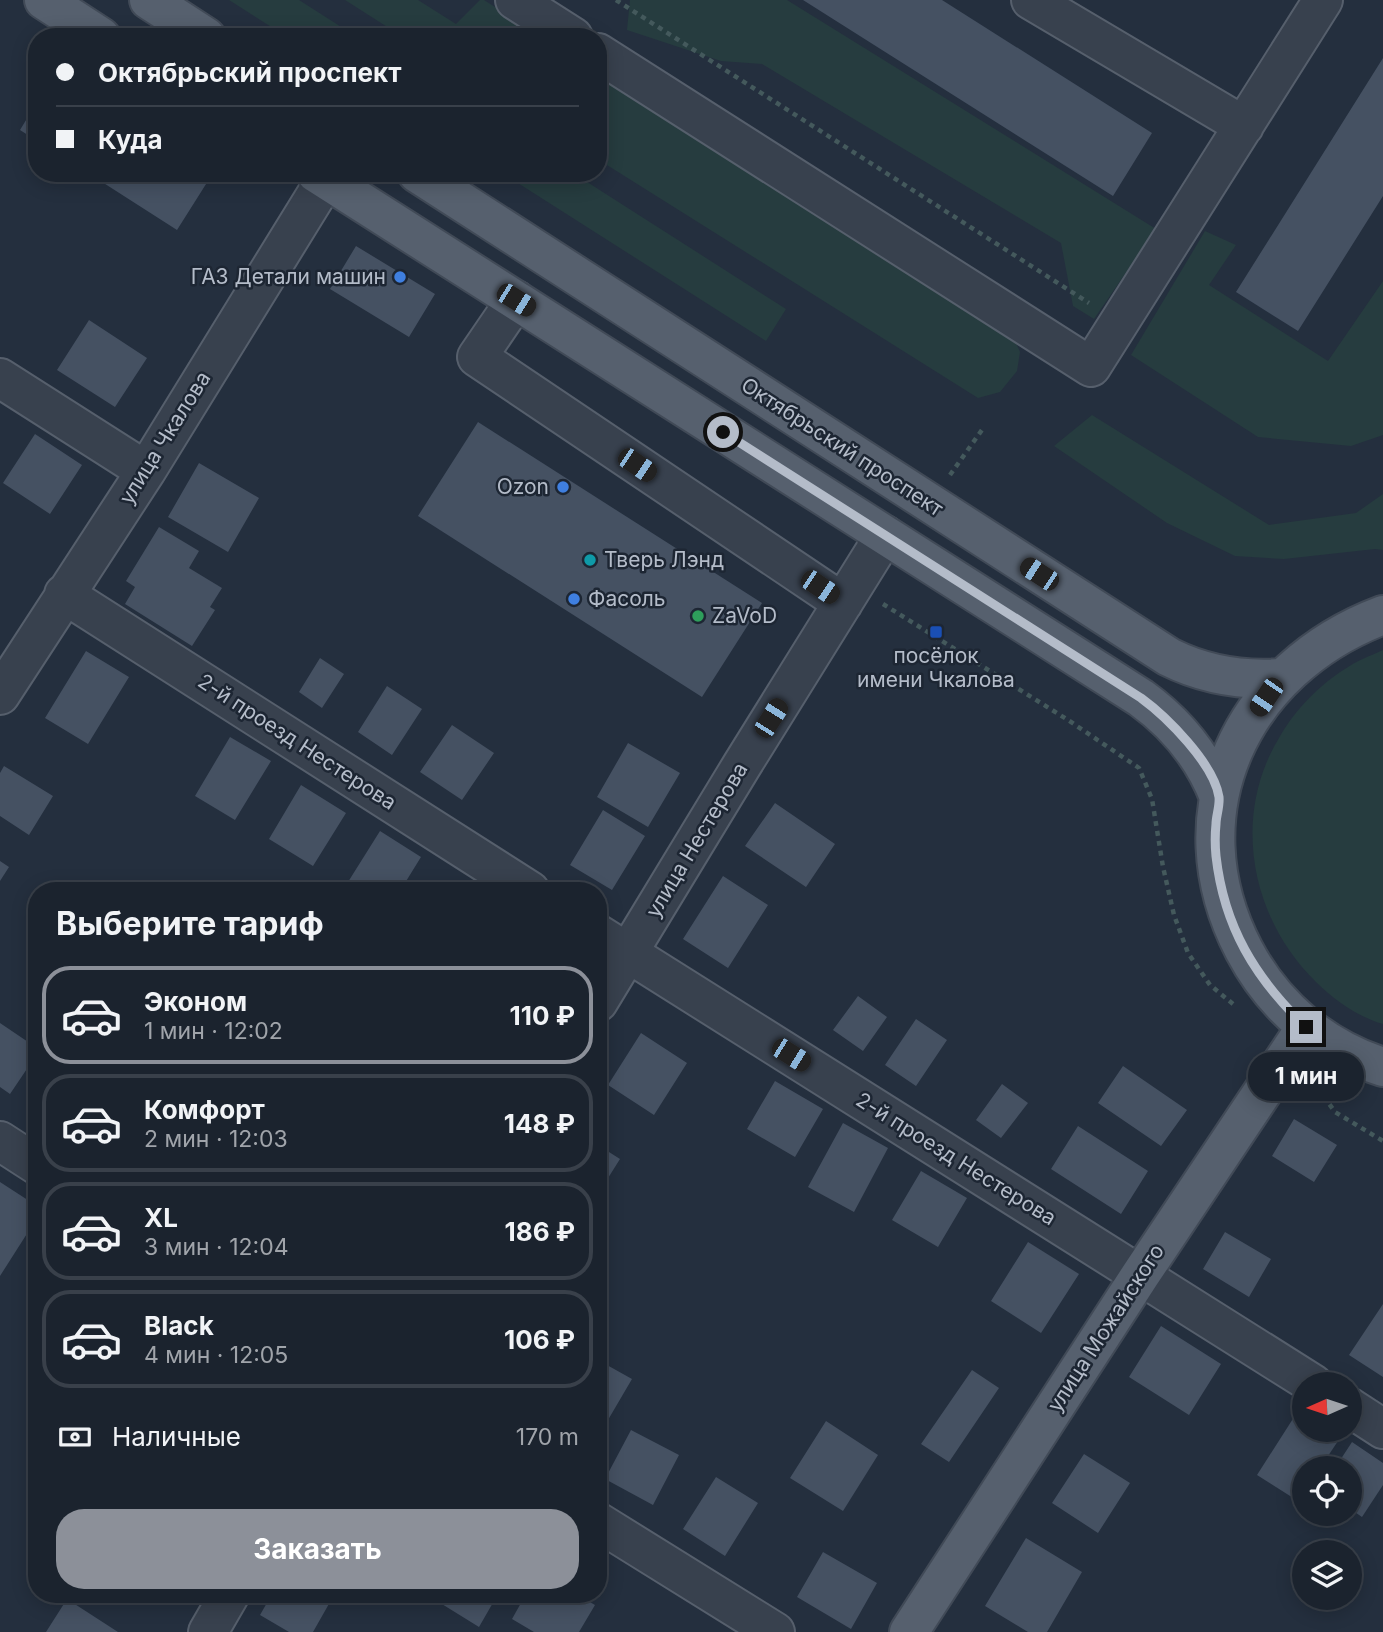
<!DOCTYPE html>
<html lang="ru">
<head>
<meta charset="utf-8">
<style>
  body { margin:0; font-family:Inter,sans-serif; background:#282f3a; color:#f1f3f6; height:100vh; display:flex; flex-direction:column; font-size:26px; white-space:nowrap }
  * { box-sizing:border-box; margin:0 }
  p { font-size:23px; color:#a0a4aa }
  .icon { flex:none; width:38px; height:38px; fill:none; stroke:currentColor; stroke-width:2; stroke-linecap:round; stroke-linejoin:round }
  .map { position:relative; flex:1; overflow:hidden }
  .drawer { position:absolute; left:28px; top:882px; width:579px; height:721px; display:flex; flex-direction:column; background:#1b232e; border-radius:28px; box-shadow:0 4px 18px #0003,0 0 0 2px #39404a }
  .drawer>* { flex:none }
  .top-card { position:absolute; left:28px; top:28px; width:579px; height:154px; border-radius:28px; box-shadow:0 4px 18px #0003,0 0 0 2px #39404a; display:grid; align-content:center; height:154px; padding:0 28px; background:#1b232e }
  .needle { width:46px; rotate:267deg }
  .buttons { position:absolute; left:1292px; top:1372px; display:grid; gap:14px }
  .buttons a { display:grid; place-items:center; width:70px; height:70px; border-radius:50%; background:#1b232e; box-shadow:0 4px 18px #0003,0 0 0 2px #39404a; font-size:35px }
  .end { position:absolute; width:32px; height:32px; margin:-16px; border:9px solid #b4bcc9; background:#111; box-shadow:0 0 0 4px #111 }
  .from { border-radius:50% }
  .bubble { position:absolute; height:49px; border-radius:24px; background:#1b232e; box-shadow:0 4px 18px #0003,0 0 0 2px #39404a; font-size:23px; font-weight:700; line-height:49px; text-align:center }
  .car { position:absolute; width:21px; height:42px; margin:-21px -10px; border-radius:9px; box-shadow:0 0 5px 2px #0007; background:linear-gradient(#222 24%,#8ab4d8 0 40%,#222 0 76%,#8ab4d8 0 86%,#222 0) }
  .top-card b { display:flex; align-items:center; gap:24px; height:66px; font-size:26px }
  .top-card b+b { border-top:2px solid #39404a }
  .top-card i { width:18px; height:18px; background:#f1f3f6 }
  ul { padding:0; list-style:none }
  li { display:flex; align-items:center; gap:21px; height:98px; margin:0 14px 10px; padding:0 14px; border:4px solid #39404a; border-radius:28px }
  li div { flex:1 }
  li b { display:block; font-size:26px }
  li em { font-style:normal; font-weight:700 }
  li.current { border-color:#8c9099 }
  li>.icon { width:63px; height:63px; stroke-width:1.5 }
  h2 { padding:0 28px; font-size:32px; line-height:84px }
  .pay { display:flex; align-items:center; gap:18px; height:77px; padding:0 28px; font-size:26px }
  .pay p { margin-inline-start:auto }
  .action { display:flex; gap:14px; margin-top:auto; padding:14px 28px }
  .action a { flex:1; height:80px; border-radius:28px; background:#8c9099; color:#fff; font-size:28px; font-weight:700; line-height:80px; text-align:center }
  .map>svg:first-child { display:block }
</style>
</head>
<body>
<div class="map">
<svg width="1383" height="1632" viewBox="0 0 1383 1632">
  <rect width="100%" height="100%" fill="#242f3e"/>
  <path fill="#263c3f" d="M229 0H299L357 37H287Z
    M345 0H418L456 24 480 0H484L542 37H403Z
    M630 0H787L1156 229 1094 319 1073 306 1061 243 762 64 721 61 627 30Z
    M598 72 1011 332 1020 352 1017 371 1000 392 978 398 599 160Z
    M502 173H573L786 309 766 341Z
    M1205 231 1236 245 1209 285 1328 361 1383 281V435L1351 446 1258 437 1131 355Z
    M1092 415 1269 525 1356 513 1383 494V550L1375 549 1284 559 1235 556 1167 523 1054 446Z
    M1383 650V1024C1358 1017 1334 1000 1316 982 1251 919 1231 817 1279 738 1294 711 1319 685 1345 669 1356 661 1370 656 1383 650Z"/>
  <path fill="#455162" d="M803 0H942L1152 133 1113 196Z
    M1383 58V196L1298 331 1236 292Z
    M37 102V141L20 130Z
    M88 173H213L177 230Z
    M356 246 435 294 409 337 330 289Z
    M89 320 147 358 115 407 57 370Z
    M478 422 762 603 702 697 418 516Z
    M35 434 82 465 50 514 3 483Z
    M199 463 259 498 228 552 168 517Z
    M159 527 199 551 189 568 222 588 210 607 215 610 192 646 125 604 135 587 126 581Z
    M86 651 129 677 88 744 45 718Z
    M320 658 344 674 322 708 299 692Z
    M387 686 422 709 392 755 358 732Z
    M452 725 494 753 462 800 420 772Z
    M230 737 271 761 235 820 195 796Z
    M628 743 680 773 648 827 597 797Z
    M4 766 53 796 29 835 0 816V773Z
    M301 785 346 813 313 866 269 839Z
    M775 803 835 844 806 887 745 846Z
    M603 810 645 836 612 890 570 865Z
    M380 831 421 857 400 891H363L348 882Z
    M0 861 9 867 0 881Z
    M723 876 768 905 728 968 683 939Z
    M858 996 887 1017 863 1051 833 1030Z
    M916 1019 947 1040 916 1086 885 1065Z
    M0 1023 37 1048V1054L10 1094 0 1087Z
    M641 1033 687 1063 654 1115 608 1085Z
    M1123 1066 1187 1110 1161 1146 1098 1103Z
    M775 1081 823 1109 795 1157 747 1129Z
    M1002 1084 1028 1103 1001 1138 976 1120Z
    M1294 1119 1337 1145 1314 1182 1272 1156Z
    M843 1123 888 1148 854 1212 808 1187Z
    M1078 1126 1148 1171 1121 1214 1051 1169Z
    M598 1145 620 1159 598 1194Z
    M921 1171 967 1198 938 1247 892 1220Z
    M0 1182 37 1206V1218L0 1276Z
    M1225 1232 1271 1259 1249 1297 1203 1269Z
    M1028 1242 1079 1274 1041 1333 991 1301Z
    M1383 1304V1377L1349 1355Z
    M1161 1326 1221 1364 1189 1415 1129 1377Z
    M598 1360 632 1379 598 1437Z
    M972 1370 999 1388 949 1462 921 1444Z
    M1296 1414 1304 1419V1430H1321L1338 1441 1320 1468H1304V1493L1298 1501 1257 1475Z
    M826 1421 878 1455 843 1511 790 1478Z
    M631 1430 679 1455 653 1505 605 1479Z
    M1352 1442 1383 1463V1485L1362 1517 1349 1508V1468H1335Z
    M1084 1454 1130 1483 1098 1533 1052 1503Z
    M716 1477 758 1503 725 1556 683 1529Z
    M1026 1538 1082 1572 1047 1632H1028L985 1606Z
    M823 1552 877 1583 851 1629 797 1597Z
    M272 1594H332L334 1595 313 1632H289L260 1615Z
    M441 1594H498L479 1627 437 1601Z
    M526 1594H576L595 1605 579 1632H534L512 1619Z
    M67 1599 118 1632H46Z"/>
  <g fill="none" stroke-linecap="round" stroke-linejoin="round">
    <g stroke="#565f6c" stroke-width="42">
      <path id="minor" d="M515 0 573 37
        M1031 0 1244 126
        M598 53 1091 367 1323 0
        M516 300 477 357 843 603
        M0 378 146 471
        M64 594 530 891
        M0 695 146 471 326 179
        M598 934 1313 1384
        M598 1002 742 765 885 535
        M0 1141 37 1165
        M1349 1407 1383 1429
        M598 1522 775 1632
        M208 1632 230 1594"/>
    </g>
    <g stroke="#414a57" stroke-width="42">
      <path id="major" d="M44 0 101 37
        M149 0 206 37
        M316 173 1141 698C1177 724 1203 756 1219 797
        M417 173 1169 657C1205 675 1241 681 1282 678
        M1383 615C1242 668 1172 812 1244 950 1274 1007 1323 1048 1383 1067
        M909 1632 1141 1274 1306 1027"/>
    </g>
    <path stroke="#44595c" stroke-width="4.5" stroke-dasharray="5 5" stroke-linecap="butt" d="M616 0 1089 303
      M268 173 282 182
      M950 475 984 427
      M883 604 1068 720 1139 768 1152 799 1163 867 1174 915 1188 953 1210 985 1233 1004
      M1312 1080 1335 1112 1383 1141"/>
    <use href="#minor" stroke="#38414e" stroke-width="38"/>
    <use href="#major" stroke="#56606e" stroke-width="38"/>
  </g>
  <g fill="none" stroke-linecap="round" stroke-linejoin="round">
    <path stroke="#b4bcc9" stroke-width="9" d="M723 432 1141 698C1167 717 1214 764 1219 797 1220 806 1216 816 1216 824 1215 834 1215 846 1216 856 1224 927 1255 978 1306 1027"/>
  </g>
  <g fill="#3f7fe0" stroke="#1d2633" stroke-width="2.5">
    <circle cx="400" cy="277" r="7"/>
    <circle cx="563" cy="487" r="7"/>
    <circle cx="574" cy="599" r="7"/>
  </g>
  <circle fill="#0f9aa8" stroke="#1d2633" stroke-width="2.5" cx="590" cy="560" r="7"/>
  <circle fill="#2e9e5b" stroke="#1d2633" stroke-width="2.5" cx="698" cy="616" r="7"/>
  <rect fill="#1a4fb4" stroke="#1d2633" stroke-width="2.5" x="929" y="625" width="14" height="14" rx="3.5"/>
  <g text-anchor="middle" stroke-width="5" stroke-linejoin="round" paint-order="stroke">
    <g font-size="21" fill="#b4bcc9" stroke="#1d2633" text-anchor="start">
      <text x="386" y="284" text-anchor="end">ГАЗ Детали машин</text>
      <text x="549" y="494" text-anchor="end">Ozon</text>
      <text x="604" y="567">Тверь Лэнд</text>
      <text x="588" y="606">Фасоль</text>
      <text x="712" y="623">ZaVoD</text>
      <text x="936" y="663" text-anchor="middle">посёлок<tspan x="936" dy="24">имени Чкалова</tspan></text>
    </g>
    <g font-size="21" fill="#b4bcc9" stroke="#1d2633">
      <text transform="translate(165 438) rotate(-58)" y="7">улица Чкалова</text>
      <text transform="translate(842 447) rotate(33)" y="7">Октябрьский проспект</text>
      <text transform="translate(297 742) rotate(33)" y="7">2-й проезд Нестерова</text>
      <text transform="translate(697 840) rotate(-59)" y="7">улица Нестерова</text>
      <text transform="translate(956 1159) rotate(32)" y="7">2-й проезд Нестерова</text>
      <text transform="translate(1106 1328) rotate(-57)" y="7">улица Можайского</text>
    </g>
  </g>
</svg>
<div class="buttons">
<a><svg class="needle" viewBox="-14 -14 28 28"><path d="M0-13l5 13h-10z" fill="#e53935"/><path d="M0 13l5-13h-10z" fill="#a0a4aa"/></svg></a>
<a><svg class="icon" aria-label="locate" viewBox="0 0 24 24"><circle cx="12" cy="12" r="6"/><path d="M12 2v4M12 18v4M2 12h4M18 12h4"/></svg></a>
<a><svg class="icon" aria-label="layers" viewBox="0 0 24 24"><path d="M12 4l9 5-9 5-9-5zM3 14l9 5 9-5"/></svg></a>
</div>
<i class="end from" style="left:723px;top:432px"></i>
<i class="end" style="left:1306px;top:1027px"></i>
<div class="bubble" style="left:1248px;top:1052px;width:116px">1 мин</div>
<i class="car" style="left:516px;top:300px;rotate:122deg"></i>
<i class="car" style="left:637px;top:465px;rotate:124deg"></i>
<i class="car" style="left:1039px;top:574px;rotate:303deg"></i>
<i class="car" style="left:820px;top:587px;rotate:124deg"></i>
<i class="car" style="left:1266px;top:697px;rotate:214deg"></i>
<i class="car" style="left:771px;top:718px;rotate:32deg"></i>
<i class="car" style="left:791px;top:1055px;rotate:122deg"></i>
<div class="top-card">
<b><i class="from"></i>Октябрьский проспект</b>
<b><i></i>Куда</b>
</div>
<section class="drawer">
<h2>Выберите тариф</h2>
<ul>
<li class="current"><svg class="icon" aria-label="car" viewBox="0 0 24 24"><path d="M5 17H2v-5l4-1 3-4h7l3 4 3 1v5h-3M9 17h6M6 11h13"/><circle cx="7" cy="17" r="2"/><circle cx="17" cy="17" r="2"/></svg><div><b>Эконом</b><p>1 мин · 12:02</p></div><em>110 ₽</em></li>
<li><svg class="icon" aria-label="car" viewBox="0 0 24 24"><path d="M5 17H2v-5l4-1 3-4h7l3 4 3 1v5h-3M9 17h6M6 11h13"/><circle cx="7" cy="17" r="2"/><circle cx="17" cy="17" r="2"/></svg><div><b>Комфорт</b><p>2 мин · 12:03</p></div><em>148 ₽</em></li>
<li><svg class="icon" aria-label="car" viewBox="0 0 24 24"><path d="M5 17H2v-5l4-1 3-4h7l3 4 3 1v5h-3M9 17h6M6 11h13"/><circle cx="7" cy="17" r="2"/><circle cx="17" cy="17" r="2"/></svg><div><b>XL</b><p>3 мин · 12:04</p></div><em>186 ₽</em></li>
<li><svg class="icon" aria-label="car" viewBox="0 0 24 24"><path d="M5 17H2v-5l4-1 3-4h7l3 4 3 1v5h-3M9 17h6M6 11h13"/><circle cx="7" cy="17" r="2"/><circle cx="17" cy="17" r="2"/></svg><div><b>Black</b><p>4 мин · 12:05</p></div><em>106 ₽</em></li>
</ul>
<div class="pay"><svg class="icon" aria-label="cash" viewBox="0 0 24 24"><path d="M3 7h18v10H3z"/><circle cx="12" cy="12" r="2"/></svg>Наличные<p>170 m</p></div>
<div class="action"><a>Заказать</a></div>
</section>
</div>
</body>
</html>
